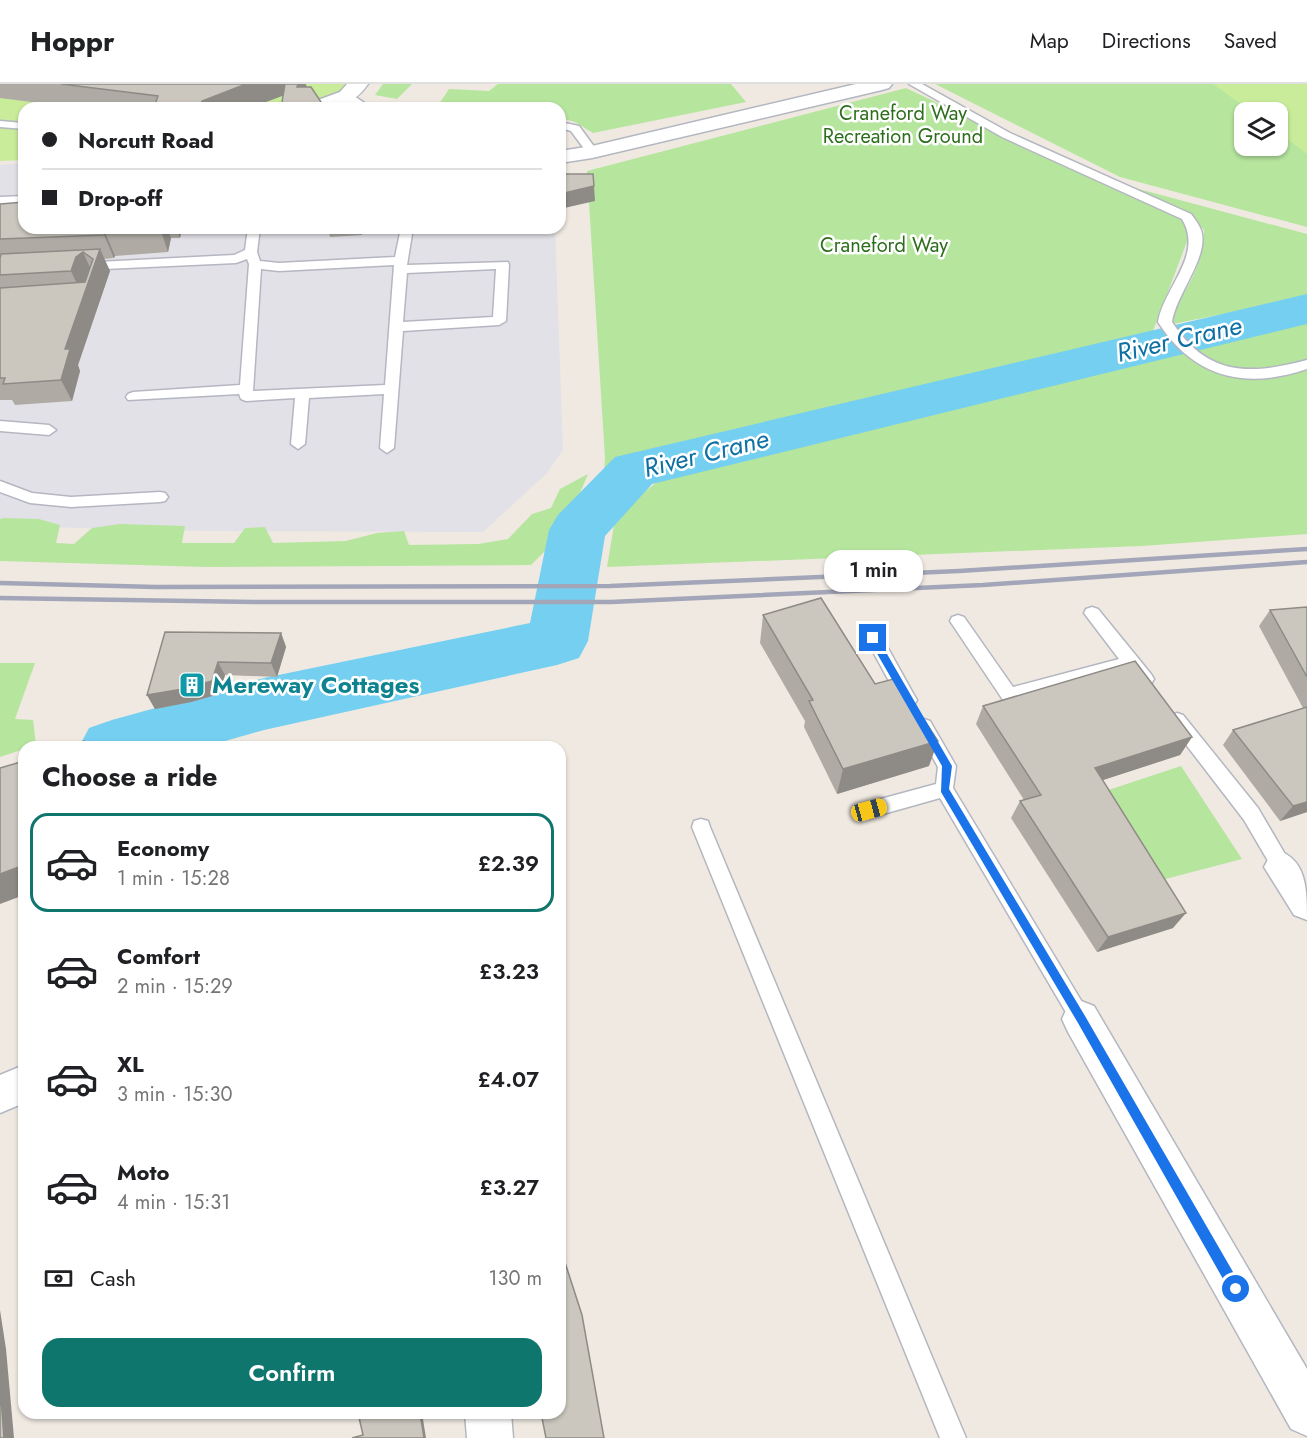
<!DOCTYPE html>
<html lang="en">
<head>
<meta charset="utf-8">
<style>
  body { margin:0; font-family:Jost,sans-serif; background:#f2f2f2; color:#202124; height:100vh; display:flex; flex-direction:column; font-size:22px; white-space:nowrap }
  * { box-sizing:border-box; margin:0 }
  p { font-size:20px; color:#757577 }
  .icon { flex:none; width:33px; height:33px; fill:none; stroke:currentColor; stroke-width:2; stroke-linecap:round; stroke-linejoin:round }
  .map { position:relative; flex:1; overflow:hidden }
  .sheet { position:absolute; left:18px; top:657px; width:548px; height:678px; display:flex; flex-direction:column; background:#fff; border-radius:18px; box-shadow:0 2px 4px #0004 }
  .sheet>* { flex:none }
  .top-card { position:absolute; left:18px; top:18px; width:548px; height:132px; border-radius:18px; box-shadow:0 2px 4px #0004; display:grid; align-content:center; height:132px; padding:0 24px; background:#fff }
  .buttons { position:absolute; left:1234px; top:18px; display:grid; gap:12px }
  .buttons a { display:grid; place-items:center; width:54px; height:54px; border-radius:12px; background:#fff; box-shadow:0 2px 4px #0004; font-size:30px }
  .end { position:absolute; width:27px; height:27px; margin:-14px; border:8px solid #1a73e8; background:#fff; box-shadow:0 0 0 3px #fff }
  .from { border-radius:50% }
  .bubble { position:absolute; height:42px; border-radius:18px; background:#fff; box-shadow:0 2px 4px #0004; font-size:20px; font-weight:600; line-height:42px; text-align:center }
  .car { position:absolute; width:18px; height:36px; margin:-18px -9px; border-radius:8px; box-shadow:0 0 4px 2px #0007; background:linear-gradient(#f5c518 24%,#345 0 40%,#f5c518 0 76%,#345 0 86%,#f5c518 0) }
  .top-card b { display:flex; align-items:center; gap:21px; height:57px; font-size:22px }
  .top-card b+b { border-top:2px solid #e0e0e0 }
  .top-card i { width:15px; height:15px; background:#202124 }
  ul { padding:0; list-style:none }
  li { display:flex; align-items:center; gap:18px; height:99px; margin:0 12px 9px; padding:0 12px; border:3px solid transparent; border-radius:18px }
  li div { flex:1 }
  li b { display:block; font-size:22px }
  li em { font-style:normal; font-weight:600 }
  li.active { border-color:#0f766e }
  li>.icon { width:54px; height:54px; stroke-width:1.5 }
  h2 { padding:0 24px; font-size:27px; line-height:72px }
  .pay { display:flex; align-items:center; gap:15px; height:66px; padding:0 24px; font-size:22px }
  .pay p { margin-inline-start:auto }
  .primary-button { display:flex; gap:12px; margin-top:auto; padding:12px 24px }
  .primary-button a { flex:1; height:69px; border-radius:18px; background:#0f766e; color:#fff; font-size:24px; font-weight:600; line-height:69px; text-align:center }
  header { display:flex; align-items:center; gap:36px; box-sizing:border-box; height:84px; padding:0 30px; background:#fff; border-bottom:2px solid #e0e0e0 }
  header strong { font-size:28px }
  nav { display:flex; gap:33px; margin-inline-start:auto; font-size:21px }
  .map>svg:first-child { display:block }
</style>
</head>
<body>
<header>
<strong>Hoppr</strong>
<nav><a>Map</a><a>Directions</a><a>Saved</a></nav>
</header>
<div class="map">
<svg width="1307" height="1354" viewBox="0 0 1307 1354">
  <rect width="100%" height="100%" fill="#efe9e1"/>
  <path fill="#e3e1e8" d="M24 79V144H555L563 366 546 390 483 448 201 447 0 442V81Z"/>
  <path fill="#b6e59e" fill-rule="evenodd" d="M383 0H412L397 15 375 11Z
    M498 0H731L746 18 593 49 575 38 560 34V24L437 23 449 5 489 7Z
    M935 0H1307V143L1120 93ZM1245 28H1278V62H1245Z
    M906 4 1180 134 1191 147 1153 247 644 371 604 392 605 374 587 87Z
    M1135 104 1307 150V213L1173 240 1169 228C1190 205 1203 177 1204 146L1190 130Z
    M1307 236V450L1142 462 607 483 616 429 660 396Z
    M588 390 563 449 531 481 206 483 0 477V435L4 434 39 435 60 441 56 459 74 460 92 444 120 440 185 442 182 459H234L245 444 265 443 273 459 346 457 377 449 404 447 409 461 478 460 508 455 532 430 551 424 560 405Z
    M0 579H35L15 635 33 636 36 661 0 673Z
    M1181 682 1242 775 1154 798 1057 723Z"/>
  <path fill="#c9ec9a" d="M0 0H349L321 24H24V76L0 77Z
    M1213 0H1307V70L1278 48V28H1252Z"/>
  <g fill="none" stroke-linecap="round" stroke-linejoin="round">
    <path fill="#75cff0" fill-rule="evenodd" d="M1307 210V240L652 400 605 452 588 557 579 574 557 581 264 646 204 663H79L89 644 112 636 264 594 530 539 549 446 558 431 615 373Z"/>
    <g stroke="#b4b7c1" stroke-width="3">
      <path id="lane" d="M909 0H922L1010 49 1191 130C1195 135 1199 141 1201 146 1210 172 1176 210 1172 238 1208 293 1250 291 1307 276V285C1245 306 1194 294 1158 238 1164 203 1204 171 1182 135L1002 53Z
        M347 9 351 10 372 24H358L343 14V10Z
        M0 37 24 39V45L0 43Z
        M560 38 579 42 598 68 596 70H588L571 47 560 44Z
        M24 112V120L0 121V113Z
        M248 144H260L257 168 260 177 279 179 395 173 401 144H413L407 181 508 178 509 181 506 237 499 241 403 247 394 364 387 369 380 364 384 310 309 314 305 360 298 365 291 360 295 314 246 317 241 315 239 310 128 316 126 313 128 310 133 308 240 301 249 180 247 175 236 179 83 186 78 185 77 182 78 179 234 171 245 166ZM394 181 385 301 253 307 261 185 279 187ZM496 185 493 233 403 238 407 189Z
        M0 337 49 341 56 346 49 351 0 347Z
        M0 397 32 409 71 413 160 408 165 409 168 413 165 417 160 418 71 423 30 419 0 408Z
        M1092 523 1098 525 1151 590 1154 595 1151 600C1139 604 1135 594 1128 586L1009 618 1003 616 950 537 952 533 958 531 964 533 1013 603 1119 575 1084 529 1086 525Z
        M873 547 879 548 914 611 917 616 914 621 908 623 902 621 865 553 867 548Z
        M1177 629 1183 631 1258 724 1289 777 1292 783 1289 789 1282 791 1275 789 1244 736 1171 641 1168 636 1171 631Z
        M924 635 930 637 956 682 953 704 1088 928 1091 935 1088 942 1081 945 1074 942 940 714 869 734 862 732 860 726 862 720 936 700 938 683 915 642 918 637Z
        M701 735 708 737 710 743 966 1354H940L692 743 694 737Z"/>
    </g>
    <g stroke="#b4b7c1" stroke-width="3">
      <path id="street" d="M347 0H368C352 24 330 24 304 24L307 20 340 8Z
        M856 0H892L889 4 882 6 592 74 560 79V67L592 62Z
        M1282 768C1307 779 1307 808 1307 836L1294 831 1264 783 1270 772Z
        M1081 917 1094 922 1307 1285V1352L1291 1345 1068 948 1062 935 1068 922Z
        M24 981V1019L0 1029V991Z
        M465 1329H511L513 1354H467Z"/>
    </g>
    <use href="#lane" fill="#fff" fill-rule="evenodd"/>
    <use href="#street" fill="#fff" fill-rule="evenodd"/>
    <path stroke="#a3a6b8" stroke-width="4.5" d="M0 499 156 503 610 502 959 487 1307 465
      M0 514 254 518H611L983 501 1307 478"/>
  </g>
  <path fill="#afaba4" d="M0 0H306L283 11 250 24H78L0 14Z
    M0 120 24 144H182L180 154H171L168 168 115 172 114 174 104 175 110 187 78 281 80 287 72 317 15 321 12 316H0Z
    M328 144H363L362 151 330 153Z
    M516 144H548V146H516Z
    M1307 523V728L1280 737 1223 661 1233 646 1303 624 1259 542 1270 526Z
    M763 531 875 600 929 682 837 710 804 643 805 637 760 559Z
    M281 549 286 563 277 593 225 591 219 610 191 618 155 625 147 611Z
    M983 622 1192 653 1180 671 1102 696 1173 844 1097 868 1011 734 1020 717 1024 716 976 640Z"/>
  <path fill="#8e8b86" d="M246 0H291L293 8 250 24H200L202 17Z
    M298 0H306L310 16 297 3Z
    M594 102 595 117 560 125V110Z
    M160 144H167L171 154 168 168Z
    M176 144H182L180 154Z
    M105 148 115 172 114 174 104 151Z
    M100 165 110 187 78 281 80 287 72 317 61 296 65 265 81 209 71 187 76 173 83 168 92 188Z
    M281 549 286 563 277 593 271 579Z
    M218 578 225 591 219 610 191 618 155 625 147 611Z
    M1192 653 1180 671 1085 702 1095 684Z
    M938 657 929 682 837 710 843 685Z
    M1307 718V728L1280 737 1293 722Z
    M24 781V811L0 820V790Z
    M1186 829 1173 844 1097 868 1108 853Z
    M0 1226 6 1265 14 1354H4L0 1300Z
    M420 1329H422L426 1354H424Z"/>
  <path fill="#cbc7bf" stroke="#8e8b86" stroke-width="1.5" d="M61 0H246L202 17 200 24H154L158 12Z
    M285 0H298L297 3H311L325 24H281Z
    M560 90H593L594 102 560 110Z
    M24 118V144H160L159 145 105 148 104 151 0 155V120Z
    M100 165 65 265H70L61 296 3 300 5 294H0V204L85 198 93 175 83 168 76 173 71 187 0 191V174L1 170Z
    M821 514 875 600 897 594 938 657 843 685 809 617 813 616 763 531Z
    M1307 523V593L1270 526Z
    M165 548 281 549 271 579 218 578 212 597 183 605 147 611Z
    M1135 577 1192 653 1095 684 1186 829 1108 853 1020 717 1041 711 983 622Z
    M1307 623V718L1293 722 1233 646Z
    M84 657 86 663H67Z
    M24 677V781L0 790V684Z
    M560 1163 582 1231 604 1354H546L541 1329H560Z
    M0 1300 4 1354H0Z
    M358 1329H420L424 1354H352L363 1351Z"/>
  <path fill="#1a73e8" d="M873 550 876 551 952 682 949 705 1085 932 1240 1200 1242 1205 1240 1209 1236 1211 1231 1209 1078 939 941 708 942 682 868 554Z"/>
  <defs>
    <g id="building-square" transform="scale(1.35)"><rect x="-9" y="-9" width="18" height="18" rx="4" fill="#0f9aa8" stroke="#fff"/><path d="M-4-6H4V6H1V3H-1V6H-4ZM-2.5-4.3h1.7v1.8h-1.7ZM.8-4.3h1.7v1.8H.8ZM-2.5-1h1.7V.8h-1.7ZM.8-1h1.7V.8H.8Z" fill="#fff"/></g>
  </defs>
  <g fill-rule="evenodd">
    <use href="#building-square" x="192" y="601"/>
  </g>
  <g text-anchor="middle" stroke-width="5" stroke-linejoin="round" paint-order="stroke">
    <g font-size="20" fill="#2c6e1b" stroke="#fff">
      <text x="903" y="36">Craneford Way<tspan x="903" dy="23">Recreation Ground</tspan></text>
      <text x="884" y="168">Craneford Way</text>
    </g>
    <g font-size="24" font-weight="bold" fill="#0d838f" stroke="#fff" text-anchor="start">
      <text x="212" y="609">Mereway Cottages</text>
    </g>
    <g font-size="26" font-style="italic" fill="#0d6fa3" stroke="#fff">
      <text transform="translate(1179 255) rotate(-13)" y="9">River Crane</text>
      <text transform="translate(706 369) rotate(-14)" y="9">River Crane</text>
    </g>
  </g>
</svg>
<div class="buttons">
<a><svg class="icon" aria-label="layers" viewBox="0 0 24 24"><path d="M12 4l9 5-9 5-9-5zM3 14l9 5 9-5"/></svg></a>
</div>
<i class="end from" style="left:1236px;top:1205px"></i>
<i class="end" style="left:873px;top:554px"></i>
<div class="bubble" style="left:824px;top:466px;width:99px">1 min</div>
<i class="car" style="left:869px;top:726px;rotate:75deg"></i>
<div class="top-card">
<b><i class="from"></i>Norcutt Road</b>
<b><i></i>Drop-off</b>
</div>
<section class="sheet">
<h2>Choose a ride</h2>
<ul>
<li class="active"><svg class="icon" aria-label="car" viewBox="0 0 24 24"><path d="M5 17H2v-5l4-1 3-4h7l3 4 3 1v5h-3M9 17h6M6 11h13"/><circle cx="7" cy="17" r="2"/><circle cx="17" cy="17" r="2"/></svg><div><b>Economy</b><p>1 min · 15:28</p></div><em>£2.39</em></li>
<li><svg class="icon" aria-label="car" viewBox="0 0 24 24"><path d="M5 17H2v-5l4-1 3-4h7l3 4 3 1v5h-3M9 17h6M6 11h13"/><circle cx="7" cy="17" r="2"/><circle cx="17" cy="17" r="2"/></svg><div><b>Comfort</b><p>2 min · 15:29</p></div><em>£3.23</em></li>
<li><svg class="icon" aria-label="car" viewBox="0 0 24 24"><path d="M5 17H2v-5l4-1 3-4h7l3 4 3 1v5h-3M9 17h6M6 11h13"/><circle cx="7" cy="17" r="2"/><circle cx="17" cy="17" r="2"/></svg><div><b>XL</b><p>3 min · 15:30</p></div><em>£4.07</em></li>
<li><svg class="icon" aria-label="car" viewBox="0 0 24 24"><path d="M5 17H2v-5l4-1 3-4h7l3 4 3 1v5h-3M9 17h6M6 11h13"/><circle cx="7" cy="17" r="2"/><circle cx="17" cy="17" r="2"/></svg><div><b>Moto</b><p>4 min · 15:31</p></div><em>£3.27</em></li>
</ul>
<div class="pay"><svg class="icon" aria-label="cash" viewBox="0 0 24 24"><path d="M3 7h18v10H3z"/><circle cx="12" cy="12" r="2"/></svg>Cash<p>130 m</p></div>
<div class="primary-button"><a>Confirm</a></div>
</section>
</div>
</body>
</html>
